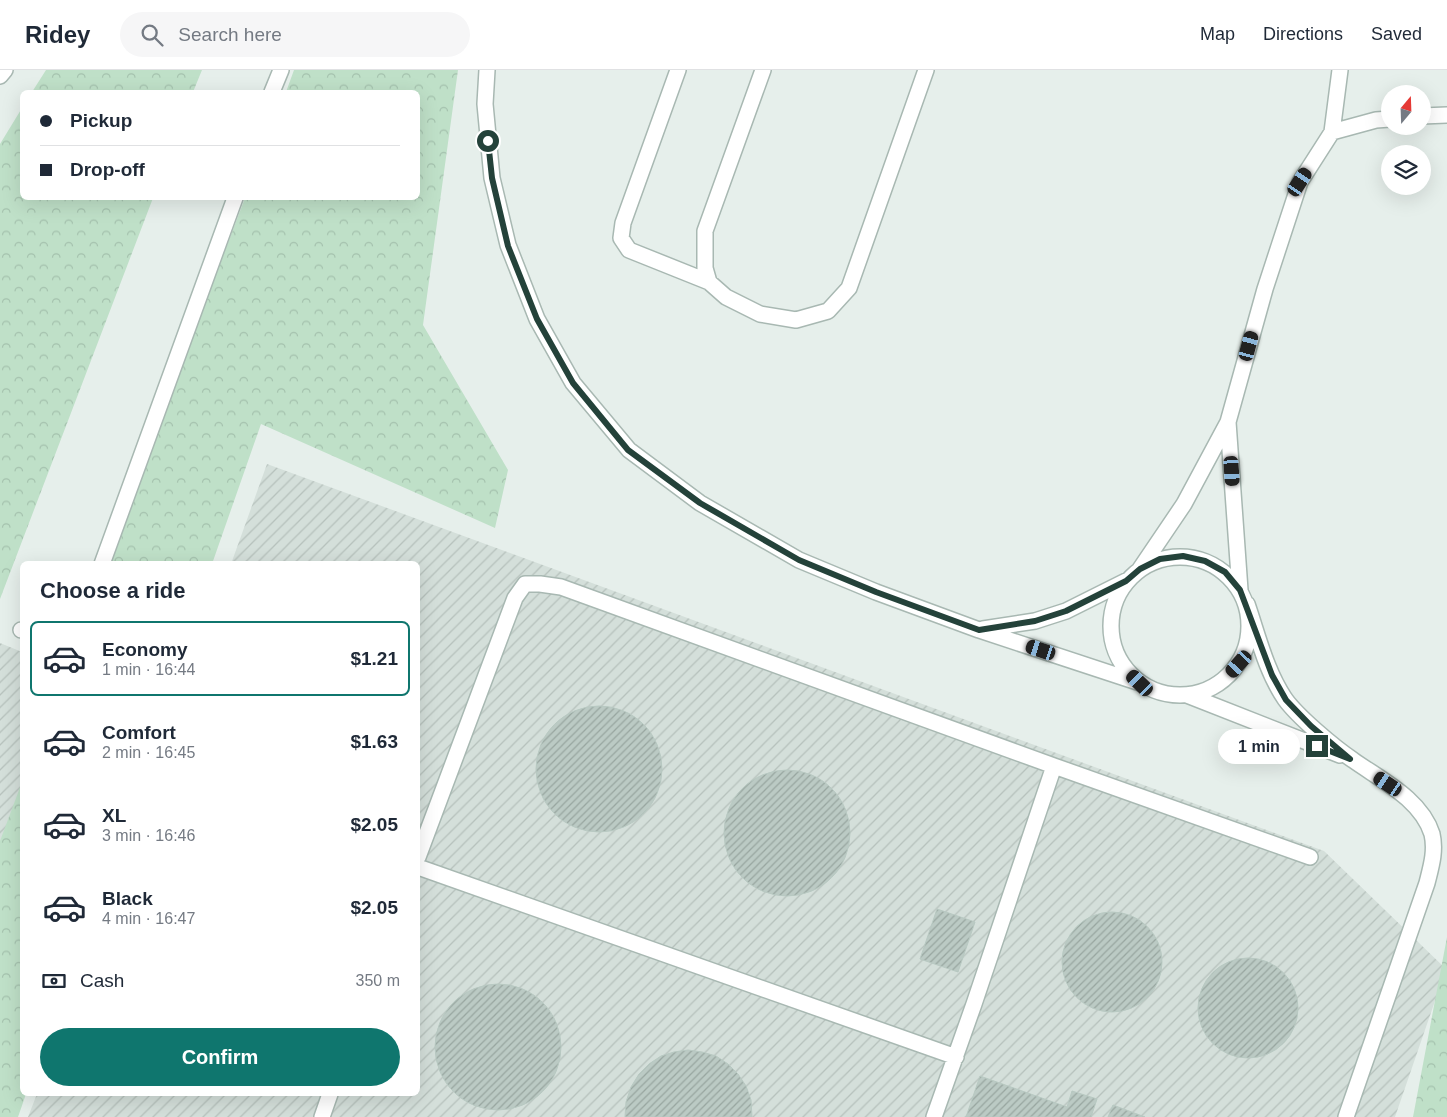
<!DOCTYPE html>
<html lang="en">
<head>
<meta charset="utf-8">
<style>
  body { margin:0; font-family:Helvetica,sans-serif; background:#f6f6f7; color:#1f2937; height:100vh; display:flex; flex-direction:column; font-size:19px; white-space:nowrap }
  * { box-sizing:border-box; margin:0 }
  p { font-size:16px; color:#747a83 }
  .icon { flex:none; width:28px; height:28px; fill:none; stroke:currentColor; stroke-width:2; stroke-linecap:round; stroke-linejoin:round }
  .map { position:relative; flex:1; overflow:hidden }
  .details { position:absolute; left:20px; top:491px; width:400px; height:535px; display:flex; flex-direction:column; background:#fff; border-radius:8px; box-shadow:0 5px 20px #0002 }
  .details>* { flex:none }
  .hud { position:absolute; left:20px; top:20px; width:400px; height:110px; border-radius:8px; box-shadow:0 5px 20px #0002; display:grid; align-content:center; height:110px; padding:0 20px; background:#fff }
  .needle { width:32px; rotate:19deg }
  .buttons { position:absolute; left:1381px; top:15px; display:grid; gap:10px }
  .buttons a { display:grid; place-items:center; width:50px; height:50px; border-radius:50%; background:#fff; box-shadow:0 5px 20px #0002; font-size:25px }
  .end { position:absolute; width:22px; height:22px; margin:-11px; border:6px solid #24423a; background:#fff; box-shadow:0 0 0 2px #fff }
  .from { border-radius:50% }
  .bubble { position:absolute; height:35px; border-radius:18px; background:#fff; box-shadow:0 5px 20px #0002; font-size:16px; font-weight:700; line-height:35px; text-align:center }
  .car { position:absolute; width:15px; height:30px; margin:-15px -8px; border-radius:6px; box-shadow:0 0 4px 1px #0007; background:linear-gradient(#222 24%,#8ab4d8 0 40%,#222 0 76%,#8ab4d8 0 86%,#222 0) }
  .hud b { display:flex; align-items:center; gap:18px; height:48px; font-size:19px }
  .hud b+b { border-top:1px solid #e0e1e3 }
  .hud i { width:12px; height:12px; background:#1f2937 }
  ul { padding:0; list-style:none }
  li { display:flex; align-items:center; gap:15px; height:75px; margin:0 10px 8px; padding:0 10px; border:2px solid transparent; border-radius:8px }
  li div { flex:1 }
  li b { display:block; font-size:19px }
  li em { font-style:normal; font-weight:700 }
  li.current { border-color:#0f766e }
  li>.icon { width:45px; height:45px; stroke-width:1.5 }
  h2 { padding:0 20px; font-size:22px; line-height:60px }
  .pay { display:flex; align-items:center; gap:12px; height:55px; padding:0 20px; font-size:19px }
  .pay p { margin-inline-start:auto }
  .primary-button { display:flex; gap:10px; margin-top:auto; padding:10px 20px }
  .primary-button a { flex:1; height:58px; border-radius:30px; background:#0f766e; color:#fff; font-size:20px; font-weight:700; line-height:58px; text-align:center }
  header { display:flex; align-items:center; gap:30px; box-sizing:border-box; height:70px; padding:0 25px; background:#fff; border-bottom:1px solid #e0e1e3 }
  header strong { font-size:24px }
  nav { display:flex; gap:28px; margin-inline-start:auto; font-size:18px }
  .search { width:350px; height:45px; background:#f6f6f7; display:flex; align-items:center; gap:12px; box-sizing:border-box; padding:0 18px; border-radius:28px; color:#747a83; font-size:19px }
  .map>svg:first-child { display:block }
</style>
</head>
<body>
<header>
<strong>Ridey</strong>
<div class="search"><svg class="icon" aria-label="search" viewBox="0 0 24 24"><circle cx="10" cy="10" r="6"/><path d="M15 15l6 6"/></svg>Search here</div>
<nav><a>Map</a><a>Directions</a><a>Saved</a></nav>
</header>
<div class="map">
<svg width="1447" height="1047" viewBox="0 0 1447 1047">
  <defs>
    <pattern id="industrial-furrows" width="10" height="10" patternUnits="userSpaceOnUse" patternTransform="scale(1.25)"><rect width="10" height="10" fill="#d4dfda"/><path d="M-1 1l2-2M0 10L10 0M9 11l2-2" fill="none" stroke="#b6c1bc"/></pattern>
    <pattern id="forest-crowns" width="20" height="18" patternUnits="userSpaceOnUse" patternTransform="scale(1.25)"><rect width="20" height="18" fill="#bfe0c8"/><path d="M2 6a3 3 0 1 1 6 0M12 15a3 3 0 1 1 6 0" fill="none" stroke="#a4c1ad"/></pattern>
    <pattern id="building-hatch" width="6" height="6" patternUnits="userSpaceOnUse" patternTransform="scale(1.25)"><rect width="6" height="6" fill="#bbcac4"/><path d="M-1 1l2-2M0 6l6-6M5 7l2-2" fill="none" stroke="#98a6a0"/></pattern>
  </defs>
  <rect width="100%" height="100%" fill="#e6efeb"/>
  <path fill="url(#industrial-furrows)" d="M267 394 1324 781 1446 899 1395 1047H28L37 1024H418V494H231Z
    M0 573 22 582V732L0 791Z"/>
  <path fill="url(#forest-crowns)" d="M46 0H202L193 22H32Z
    M294 0H458L423 255 508 400 495 458 261 354 212 494H106L245 128H418V22H286Z
    M22 38V128H153L0 529V74Z
    M22 712V1024H26L18 1047H0V771Z
    M1447 867V1047H1413Z"/>
  <path fill="url(#building-hatch)" stroke="#b8c9c2" d="M536 699a63 63 0 1 1 126 0a63 63 0 1 1-126 0Z
    M724 763a63 63 0 1 1 126 0a63 63 0 1 1-126 0Z
    M937 839 975 852 958 902 920 889Z
    M1062 892a50 50 0 1 1 100 0a50 50 0 1 1-100 0Z
    M1198 938a50 50 0 1 1 100 0a50 50 0 1 1-100 0Z
    M435 977a63 63 0 1 1 126 0a63 63 0 1 1-126 0Z
    M688 980 702 982 716 986 728 994 738 1004 746 1016 751 1030 752 1047H625L626 1032 631 1017 639 1004 649 994 661 986 674 982Z
    M980 1006 1067 1037 1072 1021 1097 1029 1091 1047H966Z
    M1113 1035 1145 1047H1108Z"/>
  <g fill="none" stroke-linecap="round" stroke-linejoin="round">
    <g stroke="#a8b8b2" stroke-width="18">
      <path id="minor" d="M487 0 485 34 492 108 508 175 537 249 573 313 629 380 700 433 799 490 876 522 979 560 1140 613
        M678 0 623 153 621 168 629 180 709 212
        M763 0 705 161V198L709 212 726 227 760 244 796 250 828 241 849 218 926 0
        M0 6 5 0
        M272 22 281 0
        M1422 46 1447 45
        M1332 62 1340 0
        M1228 352 1240 520
        M1111 556a69 69 0 1 1 138 0a69 69 0 1 1-138 0Z
        M102 494 235 128
        M1140 499 1184 434 1228 352 1265 219 1300 112 1332 62 1376 50 1390 49
        M1247 534C1258 566 1266 601 1285 629 1298 647 1335 678 1353 690 1381 710 1421 729 1432 764 1436 781 1431 797 1427 813L1346 1047
        M983 559 1035 551 1066 541 1126 511
        M21 560H22
        M1187 625 1340 685
        M1054 696 1310 787
        M418 787 515 528 525 514H540L561 517 1054 696 974 934 934 1047
        M418 797 956 987
        M322 1047 330 1024"/>
    </g>
    <use href="#minor" stroke="#fff" stroke-width="15"/>
  </g>
  <g fill="none" stroke-linecap="round" stroke-linejoin="round">
    <path stroke="#24423a" stroke-width="6" d="M488 71 492 108 508 176 537 249 573 313 628 380 700 433 799 490 876 522 979 560 1035 551 1066 541 1126 511 1140 499 1160 489 1183 486 1205 491 1225 502 1240 520 1272 605 1286 630 1311 656 1350 689 1317 676"/>
  </g>
</svg>
<div class="buttons">
<a><svg class="needle" viewBox="-14 -14 28 28"><path d="M0-13l5 13h-10z" fill="#e53935"/><path d="M0 13l5-13h-10z" fill="#747a83"/></svg></a>
<a><svg class="icon" aria-label="layers" viewBox="0 0 24 24"><path d="M12 4l9 5-9 5-9-5zM3 14l9 5 9-5"/></svg></a>
</div>
<i class="end from" style="left:488px;top:71px"></i>
<i class="end" style="left:1317px;top:676px"></i>
<div class="bubble" style="left:1218px;top:659px;width:82px">1 min</div>
<i class="car" style="left:1300px;top:112px;rotate:33deg"></i>
<i class="car" style="left:1249px;top:276px;rotate:15deg"></i>
<i class="car" style="left:1232px;top:401px;rotate:176deg"></i>
<i class="car" style="left:1041px;top:580px;rotate:288deg"></i>
<i class="car" style="left:1239px;top:594px;rotate:222deg"></i>
<i class="car" style="left:1140px;top:613px;rotate:314deg"></i>
<i class="car" style="left:1388px;top:714px;rotate:304deg"></i>
<div class="hud">
<b><i class="from"></i>Pickup</b>
<b><i></i>Drop-off</b>
</div>
<section class="details">
<h2>Choose a ride</h2>
<ul>
<li class="current"><svg class="icon" aria-label="car" viewBox="0 0 24 24"><path d="M5 17H2v-5l4-1 3-4h7l3 4 3 1v5h-3M9 17h6M6 11h13"/><circle cx="7" cy="17" r="2"/><circle cx="17" cy="17" r="2"/></svg><div><b>Economy</b><p>1 min · 16:44</p></div><em>$1.21</em></li>
<li><svg class="icon" aria-label="car" viewBox="0 0 24 24"><path d="M5 17H2v-5l4-1 3-4h7l3 4 3 1v5h-3M9 17h6M6 11h13"/><circle cx="7" cy="17" r="2"/><circle cx="17" cy="17" r="2"/></svg><div><b>Comfort</b><p>2 min · 16:45</p></div><em>$1.63</em></li>
<li><svg class="icon" aria-label="car" viewBox="0 0 24 24"><path d="M5 17H2v-5l4-1 3-4h7l3 4 3 1v5h-3M9 17h6M6 11h13"/><circle cx="7" cy="17" r="2"/><circle cx="17" cy="17" r="2"/></svg><div><b>XL</b><p>3 min · 16:46</p></div><em>$2.05</em></li>
<li><svg class="icon" aria-label="car" viewBox="0 0 24 24"><path d="M5 17H2v-5l4-1 3-4h7l3 4 3 1v5h-3M9 17h6M6 11h13"/><circle cx="7" cy="17" r="2"/><circle cx="17" cy="17" r="2"/></svg><div><b>Black</b><p>4 min · 16:47</p></div><em>$2.05</em></li>
</ul>
<div class="pay"><svg class="icon" aria-label="cash" viewBox="0 0 24 24"><path d="M3 7h18v10H3z"/><circle cx="12" cy="12" r="2"/></svg>Cash<p>350 m</p></div>
<div class="primary-button"><a>Confirm</a></div>
</section>
</div>
</body>
</html>
